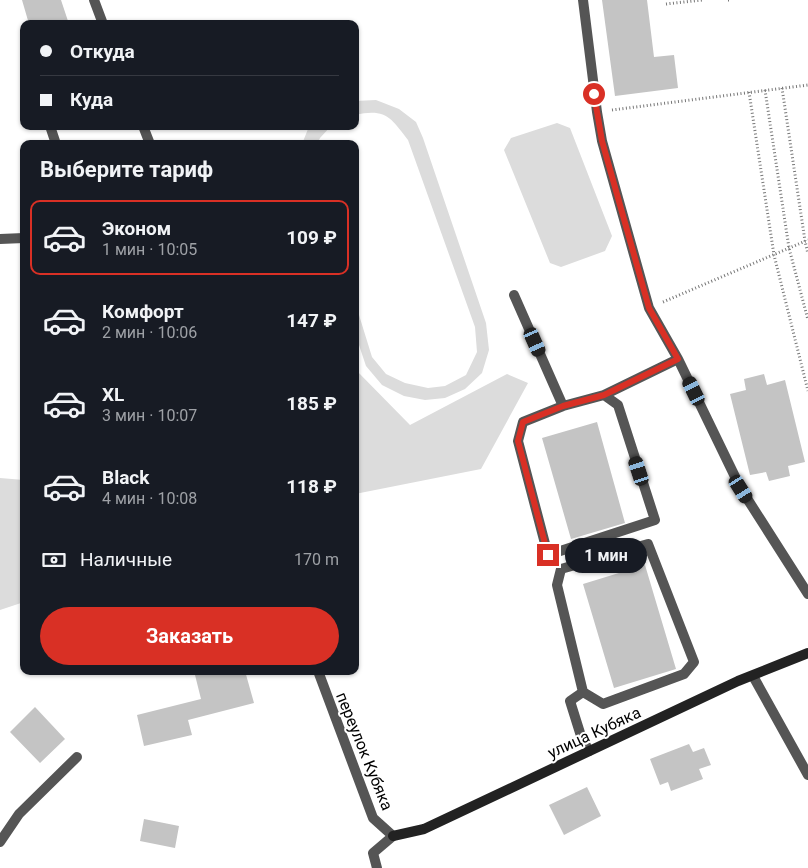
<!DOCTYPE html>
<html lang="ru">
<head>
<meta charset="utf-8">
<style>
  body { margin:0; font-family:Roboto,sans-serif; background:#242831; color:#f1f3f6; height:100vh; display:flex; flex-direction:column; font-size:19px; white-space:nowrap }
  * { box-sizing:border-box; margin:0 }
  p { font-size:16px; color:#9ea1a6 }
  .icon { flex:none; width:28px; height:28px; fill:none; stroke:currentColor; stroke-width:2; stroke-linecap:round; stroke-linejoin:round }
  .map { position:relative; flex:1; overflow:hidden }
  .drawer { position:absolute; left:20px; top:140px; width:339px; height:535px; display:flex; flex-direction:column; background:#171b24; border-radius:10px; box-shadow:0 1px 4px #0004 }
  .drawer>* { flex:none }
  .guide { position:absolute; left:20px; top:20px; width:339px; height:110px; border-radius:10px; box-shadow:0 1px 4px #0004; display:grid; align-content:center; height:110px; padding:0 20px; background:#171b24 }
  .end { position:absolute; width:22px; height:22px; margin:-11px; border:6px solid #d93025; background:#fff; box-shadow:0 0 0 2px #fff }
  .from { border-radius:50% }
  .bubble { position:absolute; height:35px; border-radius:18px; background:#171b24; box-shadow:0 1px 4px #0004; font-size:16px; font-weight:700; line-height:35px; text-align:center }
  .car { position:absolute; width:15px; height:30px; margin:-15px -8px; border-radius:6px; box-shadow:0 0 4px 1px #0007; background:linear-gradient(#222 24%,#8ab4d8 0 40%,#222 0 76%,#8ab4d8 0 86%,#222 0) }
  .guide b { display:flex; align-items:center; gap:18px; height:48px; font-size:19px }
  .guide b+b { border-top:1px solid #363941 }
  .guide i { width:12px; height:12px; background:#f1f3f6 }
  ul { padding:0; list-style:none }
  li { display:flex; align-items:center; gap:15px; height:75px; margin:0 10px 8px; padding:0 10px; border:2px solid transparent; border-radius:10px }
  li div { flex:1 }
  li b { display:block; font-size:19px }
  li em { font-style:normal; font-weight:700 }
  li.selected { border-color:#d93025 }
  li>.icon { width:45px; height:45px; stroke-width:1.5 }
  h2 { padding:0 20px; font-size:22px; line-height:60px }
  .pay { display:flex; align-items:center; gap:12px; height:55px; padding:0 20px; font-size:19px }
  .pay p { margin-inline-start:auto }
  .primary-button { display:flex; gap:10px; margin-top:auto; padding:10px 20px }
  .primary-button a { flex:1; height:58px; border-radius:30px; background:#d93025; color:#fff; font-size:20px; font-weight:700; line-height:58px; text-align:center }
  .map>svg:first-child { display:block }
</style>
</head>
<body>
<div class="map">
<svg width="808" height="868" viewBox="0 0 808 868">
  <rect width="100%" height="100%" fill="#fff"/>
  <path fill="#dcdcdc" d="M376 100 399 109 416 122 423 138 486 323 489 350 482 373 465 389 445 398 425 400 404 396 382 385 366 366 355 333V302L372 357 386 374 405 383 428 388 445 386 466 375 477 352 475 327 408 140C391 118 386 108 355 115V101Z
    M557 123 570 128 612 236 605 251 561 267 550 263 504 150 511 138Z
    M311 126H331L320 138 317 144H302L308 129Z
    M355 369 410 425 507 374 528 383 481 469 355 494Z
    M0 478 24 480V602L0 610Z"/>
  <path fill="#c4c4c4" d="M22 0H61L69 24H29Z
    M602 0H647L654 57 674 55 678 88 615 96Z
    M764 374 767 385 785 380 805 462 788 466 790 476 769 481 766 472 750 475 730 394 746 390 744 379Z
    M597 422 625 523 571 539 542 438Z
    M645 565 676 669 614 688 583 584Z
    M194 671H245L254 703 188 720 192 735 144 746 137 715 201 699Z
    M35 707 65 739 40 763 10 732Z
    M689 744 693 752 704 748 711 765 699 769 703 779 671 791 668 782 660 785 650 759Z
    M587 787 601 816 564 835 549 805Z
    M144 819 179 826 175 848 140 841Z"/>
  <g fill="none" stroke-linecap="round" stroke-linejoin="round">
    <path stroke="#777" stroke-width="3" stroke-dasharray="1 2.5" stroke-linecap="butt" d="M728 0H729
      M666 4 702 0
      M782 88 805 241 808 254
      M765 90 789 248 808 320
      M749 92 774 255 808 391
      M612 110 808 85
      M663 302 808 240"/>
    <path stroke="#555" stroke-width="10" d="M583 0 597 112 602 141 649 308 678 359 741 489 808 594
      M50 126 56 144
      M0 239 24 238
      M514 295 563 406 604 395 678 359
      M563 406 523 422 518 441 548 555 655 520 618 405 604 395
      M648 544 694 662 684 674 603 704 583 692 557 585 561 569Z
      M753 676 808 775
      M583 692 570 701 581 736 589 751"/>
    <path stroke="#555" stroke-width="10" d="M94 0 103 24
      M143 126 150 144
      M318 671 373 818 393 836 373 853 377 868
      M0 842 19 814 77 757"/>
    <path stroke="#222" stroke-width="10" d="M393 836 424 829 738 681 808 653"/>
  </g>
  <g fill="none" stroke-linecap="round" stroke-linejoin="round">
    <path stroke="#d93025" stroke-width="6" d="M548 555 518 441 523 422 563 406 604 395 678 359 649 308 602 141 594 94"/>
  </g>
  <g text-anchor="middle" stroke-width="4" stroke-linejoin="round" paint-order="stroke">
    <g font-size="16" fill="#000" stroke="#fff">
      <text transform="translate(594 732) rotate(-25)" y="6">улица Кубяка</text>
      <text transform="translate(365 751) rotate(68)" y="6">переулок Кубяка</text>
    </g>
  </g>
</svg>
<i class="end from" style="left:594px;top:94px"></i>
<i class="end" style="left:548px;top:555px"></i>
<div class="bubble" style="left:565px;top:538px;width:82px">1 мин</div>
<i class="car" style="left:535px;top:342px;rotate:156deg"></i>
<i class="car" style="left:694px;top:391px;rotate:334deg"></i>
<i class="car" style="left:639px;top:471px;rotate:342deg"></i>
<i class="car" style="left:741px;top:489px;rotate:148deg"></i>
<div class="guide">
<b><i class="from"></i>Откуда</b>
<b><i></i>Куда</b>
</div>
<section class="drawer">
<h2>Выберите тариф</h2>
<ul>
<li class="selected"><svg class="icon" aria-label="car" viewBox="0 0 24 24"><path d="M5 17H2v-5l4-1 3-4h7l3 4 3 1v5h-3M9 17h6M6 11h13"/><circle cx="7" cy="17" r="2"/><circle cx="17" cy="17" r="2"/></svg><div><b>Эконом</b><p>1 мин · 10:05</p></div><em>109 ₽</em></li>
<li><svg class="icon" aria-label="car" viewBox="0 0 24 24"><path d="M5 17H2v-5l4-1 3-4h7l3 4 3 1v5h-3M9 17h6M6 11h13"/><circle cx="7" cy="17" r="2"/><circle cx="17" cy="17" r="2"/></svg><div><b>Комфорт</b><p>2 мин · 10:06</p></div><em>147 ₽</em></li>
<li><svg class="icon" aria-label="car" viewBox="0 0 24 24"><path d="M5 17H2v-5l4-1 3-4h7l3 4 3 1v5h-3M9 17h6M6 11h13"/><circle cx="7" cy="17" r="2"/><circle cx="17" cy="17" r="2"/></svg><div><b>XL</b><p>3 мин · 10:07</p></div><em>185 ₽</em></li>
<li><svg class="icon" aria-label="car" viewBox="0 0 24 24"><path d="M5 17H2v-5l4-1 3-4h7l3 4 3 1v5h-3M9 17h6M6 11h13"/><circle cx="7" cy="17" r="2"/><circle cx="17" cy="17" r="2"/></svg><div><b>Black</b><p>4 мин · 10:08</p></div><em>118 ₽</em></li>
</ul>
<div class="pay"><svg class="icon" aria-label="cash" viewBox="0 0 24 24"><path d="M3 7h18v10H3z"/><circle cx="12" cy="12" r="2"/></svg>Наличные<p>170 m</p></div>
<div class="primary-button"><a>Заказать</a></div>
</section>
</div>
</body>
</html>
